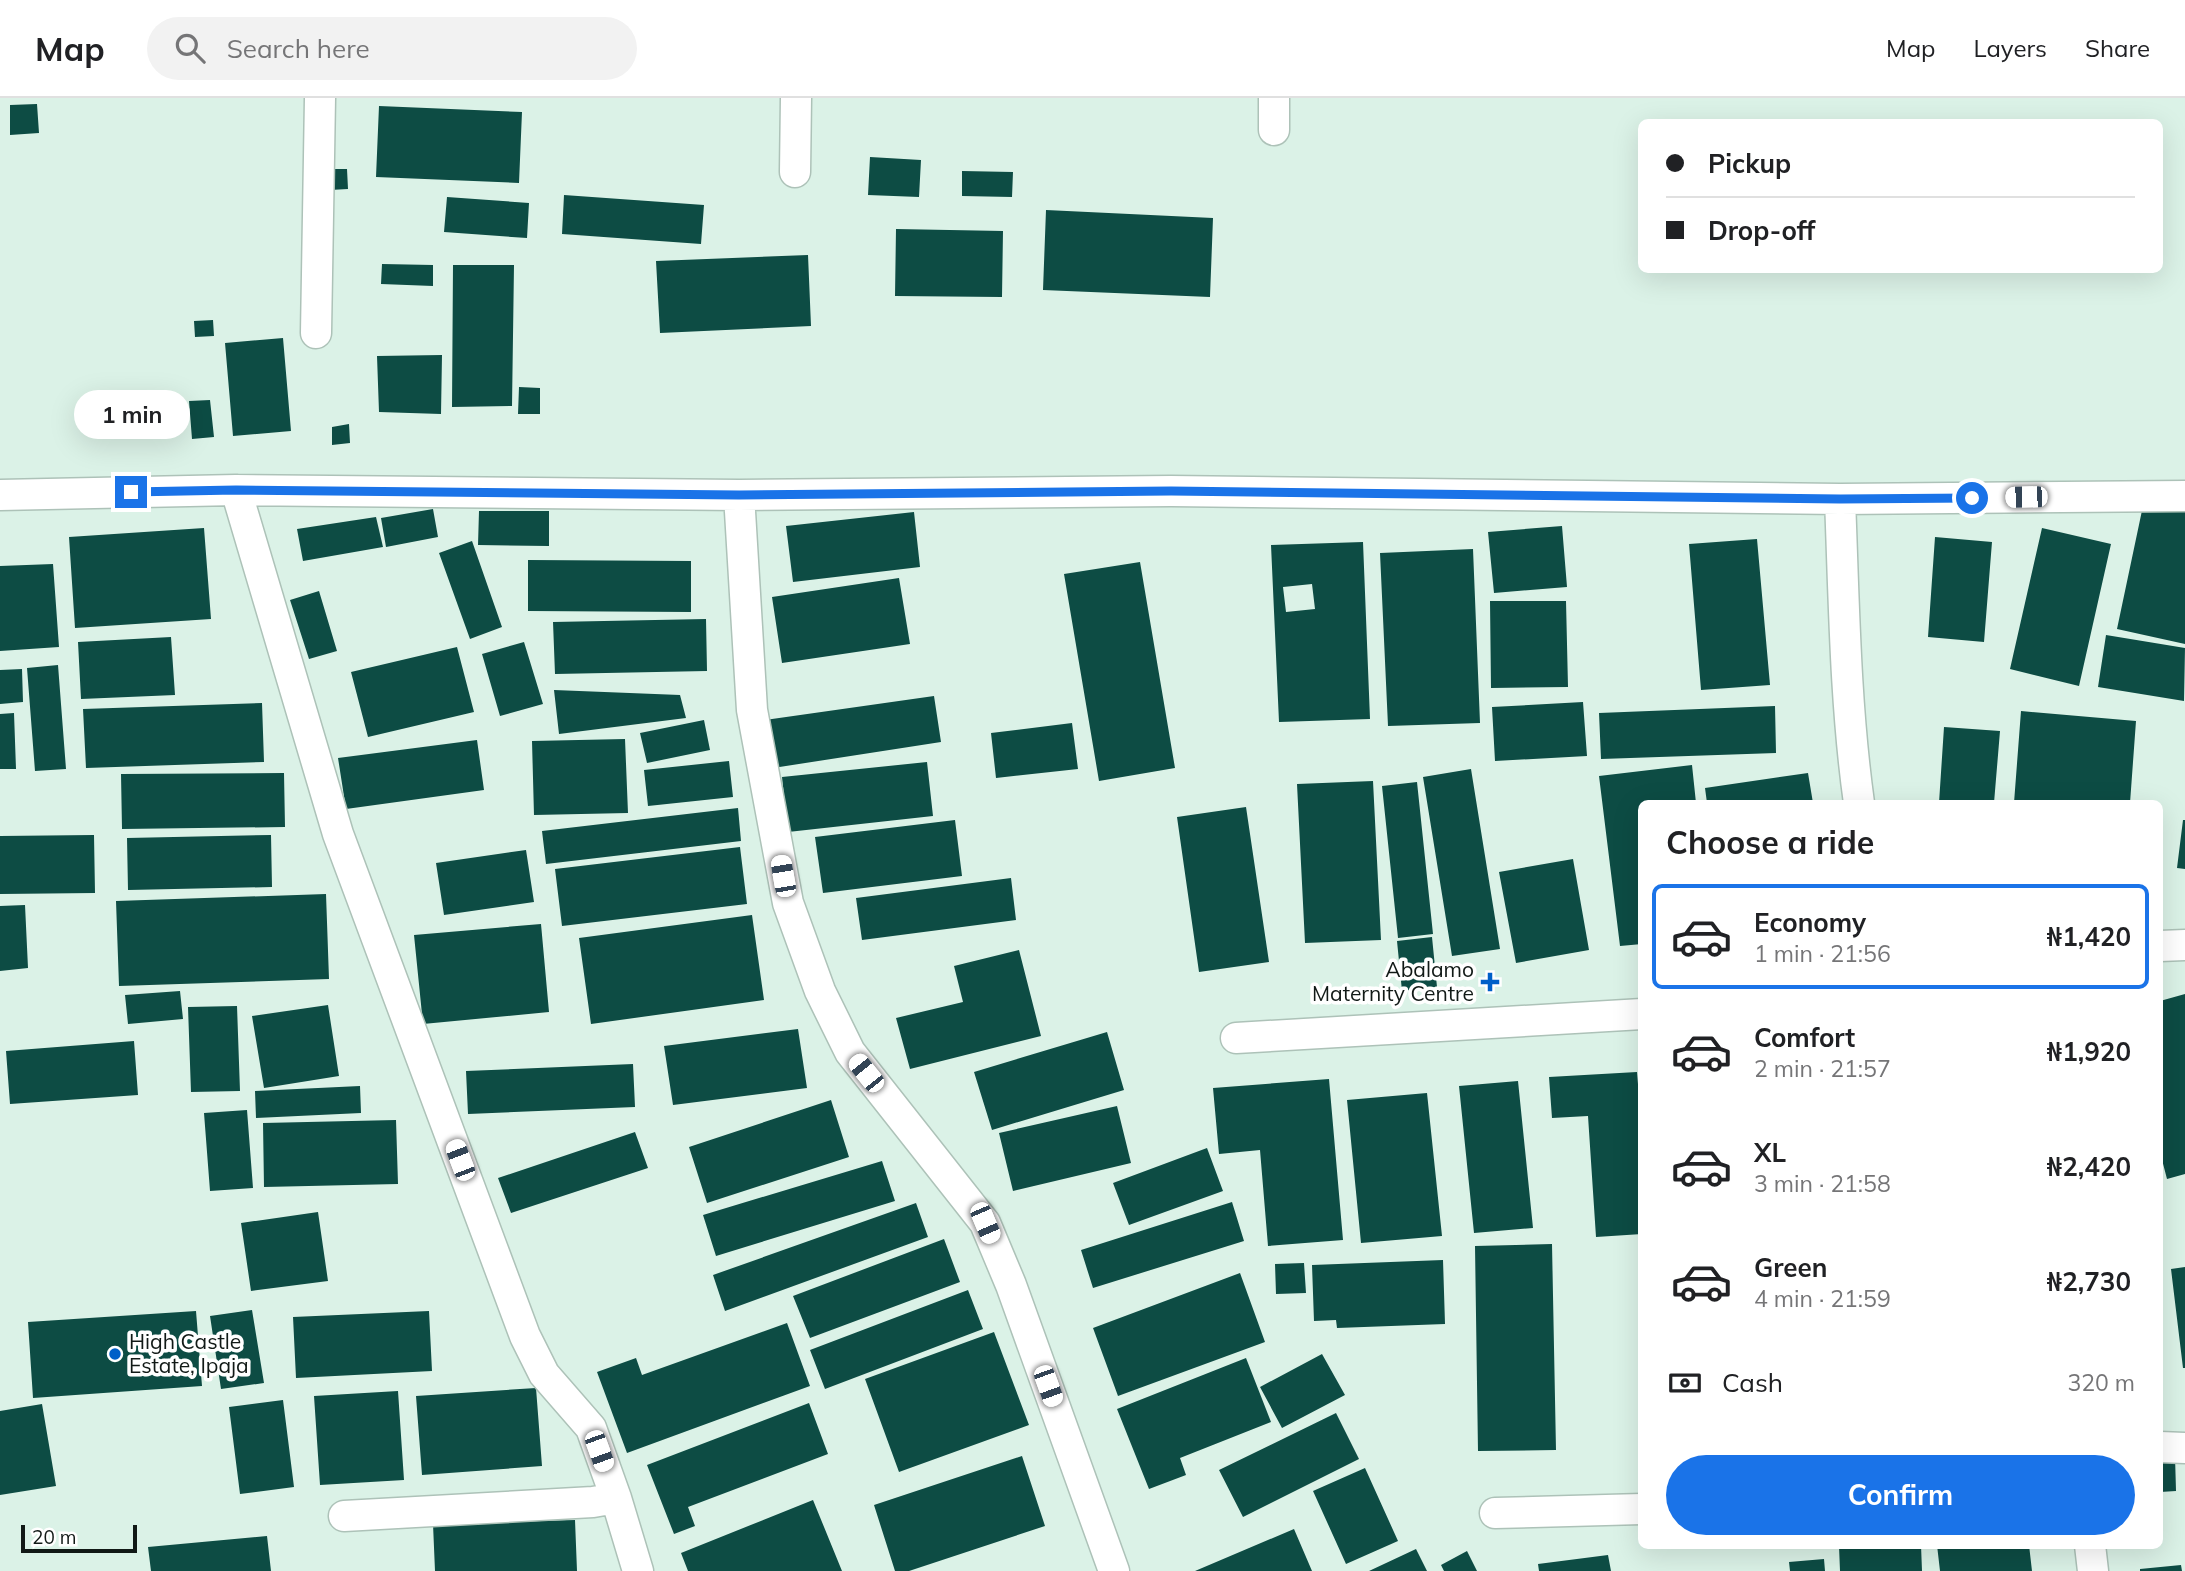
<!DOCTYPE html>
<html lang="en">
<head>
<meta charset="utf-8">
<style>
  body { margin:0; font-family:Mulish,sans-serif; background:#f2f2f2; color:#202124; height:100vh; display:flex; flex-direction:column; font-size:26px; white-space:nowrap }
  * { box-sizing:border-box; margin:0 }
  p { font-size:23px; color:#757577 }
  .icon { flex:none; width:38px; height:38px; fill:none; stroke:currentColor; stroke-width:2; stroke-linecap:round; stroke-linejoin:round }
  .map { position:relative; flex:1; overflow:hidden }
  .drawer { position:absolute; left:1638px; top:702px; width:525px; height:749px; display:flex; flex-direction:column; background:#fff; border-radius:10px; box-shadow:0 7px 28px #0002 }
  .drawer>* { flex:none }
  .hud { position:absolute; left:1638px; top:21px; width:525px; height:154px; border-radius:10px; box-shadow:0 7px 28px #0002; display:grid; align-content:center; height:154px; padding:0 28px; background:#fff }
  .scale { position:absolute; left:21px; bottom:18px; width:116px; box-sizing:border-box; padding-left:7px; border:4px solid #111916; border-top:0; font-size:19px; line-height:24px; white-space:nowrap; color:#111916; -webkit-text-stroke:5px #fff; paint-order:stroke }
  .end { position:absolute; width:32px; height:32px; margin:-16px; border:9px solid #1a73e8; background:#fff; box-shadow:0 0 0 4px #fff }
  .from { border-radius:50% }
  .bubble { position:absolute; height:49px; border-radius:24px; background:#fff; box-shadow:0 7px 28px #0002; font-size:23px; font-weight:700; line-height:49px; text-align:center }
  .car { position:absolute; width:21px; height:42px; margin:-21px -10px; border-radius:9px; box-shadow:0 0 5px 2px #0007; background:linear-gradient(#fff 24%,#345 0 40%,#fff 0 76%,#345 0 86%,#fff 0) }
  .hud b { display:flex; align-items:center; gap:24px; height:66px; font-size:26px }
  .hud b+b { border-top:2px solid #e0e0e0 }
  .hud i { width:18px; height:18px; background:#202124 }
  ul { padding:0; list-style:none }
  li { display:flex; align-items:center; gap:21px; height:105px; margin:0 14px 10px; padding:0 14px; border:4px solid transparent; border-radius:10px }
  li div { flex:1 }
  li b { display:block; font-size:26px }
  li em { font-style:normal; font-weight:700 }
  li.on { border-color:#1a73e8 }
  li>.icon { width:63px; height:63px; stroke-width:1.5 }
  h2 { padding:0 28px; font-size:32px; line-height:84px }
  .pay { display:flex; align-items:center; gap:18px; height:77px; padding:0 28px; font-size:26px }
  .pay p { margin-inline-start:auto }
  .primary-button { display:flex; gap:14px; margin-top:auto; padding:14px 28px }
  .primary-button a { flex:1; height:80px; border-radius:42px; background:#1a73e8; color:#fff; font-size:28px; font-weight:700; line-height:80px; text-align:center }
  header { display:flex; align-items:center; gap:42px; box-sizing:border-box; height:98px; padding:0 35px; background:#fff; border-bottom:2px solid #e0e0e0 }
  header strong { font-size:33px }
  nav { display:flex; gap:38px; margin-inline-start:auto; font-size:24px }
  .search { width:490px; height:63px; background:#f2f2f2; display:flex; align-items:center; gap:18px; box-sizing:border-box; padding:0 24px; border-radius:38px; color:#757577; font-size:26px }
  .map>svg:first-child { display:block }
</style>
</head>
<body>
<header>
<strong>Map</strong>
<div class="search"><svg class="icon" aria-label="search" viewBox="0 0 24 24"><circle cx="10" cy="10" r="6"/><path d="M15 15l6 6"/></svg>Search here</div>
<nav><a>Map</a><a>Layers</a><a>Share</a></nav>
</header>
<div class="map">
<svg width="2185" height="1473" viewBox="0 0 2185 1473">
  <rect width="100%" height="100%" fill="#dbf2e7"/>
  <path fill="#0d4c44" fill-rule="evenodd" d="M37 6 39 35 10 37V7Z
    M379 8 522 14 519 85 376 79Z
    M870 59 921 62 919 99 868 97Z
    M329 71H347L348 91 330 92Z
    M962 73 1013 74 1012 99 962 98Z
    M564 97 704 107 701 146 562 136Z
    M447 99 529 105 527 140 444 134Z
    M1046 112 1213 120 1210 199 1043 192Z
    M896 131 1003 133 1002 199 895 198Z
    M808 157 811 228 660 235 656 163Z
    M382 166 433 167V188L381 186Z
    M453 167H514L512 308 452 309Z
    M213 222 214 238 195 239 194 223Z
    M283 240 291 333 233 338 225 245Z
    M442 257 441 316 379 314 377 258Z
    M519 289 540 290V316H518Z
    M210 302 214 339 192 341 189 303Z
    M349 326 350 345 332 347V329Z
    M2144 403 2185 412V546L2117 531Z
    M433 411 438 439 386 449 381 420Z
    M479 413H549V448L478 447Z
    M914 414 920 469 793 484 786 428Z
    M376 419 383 449 303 463 297 431Z
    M1562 428 1567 489 1494 495 1488 434Z
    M204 430 211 521 75 530 69 439Z
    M2042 430 2111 446 2079 588 2010 571Z
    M1935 439 1992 444 1984 544 1928 539Z
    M1757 441 1770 587 1701 592 1689 446Z
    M472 443 502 529 470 541 439 455Z
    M1363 444 1370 621 1279 624 1271 447ZM1312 486 1315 511 1286 514 1283 489Z
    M1473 451 1480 625 1388 628 1380 455Z
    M528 462 691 463V514L528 513Z
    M1140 464 1175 670 1099 683 1064 476Z
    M53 466 59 549 0 553V468Z
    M899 480 910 546 782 565 772 499Z
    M319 493 337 553 309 561 290 502Z
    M1490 503H1566L1568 589 1491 590Z
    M706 521 707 573 555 576 553 524Z
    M2106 537 2185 550 2184 603 2098 589Z
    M171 539 175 597 81 601 78 544Z
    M524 544 543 606 500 618 482 556Z
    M457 549 474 614 368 639 351 574Z
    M58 567 66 671 35 673 27 570Z
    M22 571 23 604 0 606V572Z
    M554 592 680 597 686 620 559 636Z
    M934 598 941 644 773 670 765 622Z
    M1583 604 1587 658 1495 663 1492 609Z
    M262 605 264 664 86 670 83 611Z
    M1775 608 1776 655 1601 661 1599 615Z
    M2021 613 2136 623 2130 705H2014Z
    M14 615 16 671H0V616Z
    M704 622 710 652 647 665 640 635Z
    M1072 625 1078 671 996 680 991 635Z
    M1944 629 2000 633 1994 705H1939Z
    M625 641 628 715 534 717 532 643Z
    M477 642 484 692 346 711 338 660Z
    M729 663 733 699 648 708 644 672Z
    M927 664 933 718 788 734 782 679Z
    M1692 667 1696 705H1642V846L1620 848 1599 678Z
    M1471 671 1500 851 1452 858 1423 679Z
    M284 675 285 729 122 731 121 676Z
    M1808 675 1813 705H1707L1705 690Z
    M1373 683 1381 842 1305 845 1297 686Z
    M1417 684 1433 836 1398 840 1382 688Z
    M1246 709 1269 864 1199 874 1177 719Z
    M738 710 741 743 546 766 542 733Z
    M955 722 962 778 823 795 815 739Z
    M2183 722H2185V771L2177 770Z
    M94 737 95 795 0 796V738Z
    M271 737 272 789 128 792 127 740Z
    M740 749 747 806 562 828 555 771Z
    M526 752 534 804 444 817 436 765Z
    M1573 761 1589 852 1516 865 1499 774Z
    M1011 780 1016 822 862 842 856 800Z
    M326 796 329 881 119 888 116 803Z
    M25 807 28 870 0 873V808Z
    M752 817 764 902 591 926 579 840Z
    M541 826 549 914 423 926 414 837Z
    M1432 839 1437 889 1402 893 1397 843Z
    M1019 852 1041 938 910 971 896 920 963 904 954 868Z
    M180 893 183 921 128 926 125 897Z
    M2185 896V1076L2167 1081 2160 1054V903Z
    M328 907 339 978 264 990 252 918Z
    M237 908 240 993 191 994 188 909Z
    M798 931 807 990 673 1007 664 948Z
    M1107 934 1124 992 992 1032 974 974Z
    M134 943 138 997 10 1006 6 953Z
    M633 966 635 1009 468 1016 466 973Z
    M1637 974 1642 1035V1136L1596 1139 1588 1018 1552 1020 1549 979Z
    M1329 981 1343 1142 1268 1148 1260 1052 1219 1056 1213 990Z
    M1518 983 1533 1130 1474 1135 1459 988Z
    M360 988 361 1015 256 1020 255 993Z
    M1427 995 1442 1138 1361 1145 1347 1002Z
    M831 1002 849 1059 707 1105 689 1049Z
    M1117 1008 1131 1065 1013 1093 999 1035Z
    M247 1012 253 1090 210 1093 204 1015Z
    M396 1022 398 1086 264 1089 263 1025Z
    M635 1034 648 1070 511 1115 498 1080Z
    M1207 1050 1223 1093 1129 1127 1113 1085Z
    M882 1063 895 1103 716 1158 703 1117Z
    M1232 1104 1244 1143 1093 1190 1081 1152Z
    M916 1105 928 1139 725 1213 713 1177Z
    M318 1114 328 1183 251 1193 241 1125Z
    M944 1141 960 1184 810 1240 793 1198Z
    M1552 1146 1556 1352 1478 1353 1475 1148Z
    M1443 1162 1445 1226 1337 1230 1336 1222 1314 1223 1312 1167Z
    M1304 1165 1306 1195 1276 1196 1275 1166Z
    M2185 1169V1270H2183L2171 1171Z
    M1240 1175 1265 1244 1118 1298 1093 1230Z
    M968 1192 983 1231 825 1291 810 1252Z
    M252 1212 264 1285 221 1291 210 1218Z
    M196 1213 202 1288 33 1300 28 1224Z
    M429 1213 432 1273 296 1280 293 1219Z
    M787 1225 810 1288 627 1355 597 1274 636 1260 642 1277Z
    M994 1234 1029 1327 899 1374 865 1281Z
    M1322 1256 1345 1297 1282 1330 1260 1289Z
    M1246 1260 1271 1324 1180 1360 1186 1377 1149 1391 1117 1311Z
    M536 1290 542 1368 422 1377 416 1298Z
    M398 1293 404 1382 320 1387 314 1298Z
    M283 1302 294 1389 240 1396 229 1309Z
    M809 1305 828 1356 688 1409 695 1428 674 1436 647 1367Z
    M42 1306 56 1388 0 1397V1313Z
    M1336 1315 1359 1361 1243 1419 1219 1372Z
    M1022 1358 1045 1428 909 1473H895L874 1407Z
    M2160 1358H2175L2176 1393 2160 1394Z
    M1365 1370 1398 1443 1346 1466 1313 1393Z
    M813 1402 842 1473H688L681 1455Z
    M575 1422 577 1473H435L433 1426Z
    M1294 1431 1312 1473H1195Z
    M267 1438 271 1473H151L148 1449Z
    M1921 1447 1922 1473H1840L1839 1448Z
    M1937 1447H2029L2032 1473H1940Z
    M1416 1451 1427 1473H1369Z
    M1467 1453 1477 1473H1444L1441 1467Z
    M1608 1457 1611 1473H1539L1538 1466Z
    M1824 1461 1825 1473H1790L1789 1464Z
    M2181 1467 2182 1473H2140V1471Z"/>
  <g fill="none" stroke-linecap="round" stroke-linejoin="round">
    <g stroke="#adc2b8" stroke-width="33">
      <path id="minor" d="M1274 32V0
        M795 74 796 0
        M316 235 320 0
        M236 392 338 736 525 1238 544 1276 591 1330 616 1400 638 1473
        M0 397 236 392 739 397 1171 393 1840 401 2185 398
        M739 397 752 612 788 805 820 893 850 954 985 1125 1011 1187 1114 1473
        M1840 401C1844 503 1845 605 1859 705
        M2160 848 2185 847
        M1236 940 1642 916
        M2160 1349 2185 1350
        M1495 1415 1642 1411
        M344 1418 593 1404 616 1400
        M2090 1447 2093 1473"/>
    </g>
    <use href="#minor" stroke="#fff" stroke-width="30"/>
  </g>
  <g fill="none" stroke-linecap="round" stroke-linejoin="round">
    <path stroke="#1a73e8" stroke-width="9" d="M131 394 236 392 739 397 1171 393 1840 401 1972 400"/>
  </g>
  <g fill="#005fc8" stroke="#fff" stroke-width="2.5">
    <path d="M1486.5 873.5h7v7h7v7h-7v7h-7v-7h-7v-7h7z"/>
    <circle cx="115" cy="1256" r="7"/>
  </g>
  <g text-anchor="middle" stroke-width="7" stroke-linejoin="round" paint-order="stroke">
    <g font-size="21" fill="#111916" stroke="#fff" text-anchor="end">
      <text x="1474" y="879">Abalamo<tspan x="1474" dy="24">Maternity Centre</tspan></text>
      <text x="129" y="1251" text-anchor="start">High Castle<tspan x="129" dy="24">Estate, Ipaja</tspan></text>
    </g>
  </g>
</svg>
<div class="scale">20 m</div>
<i class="end from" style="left:1972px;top:400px"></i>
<i class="end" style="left:131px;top:394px"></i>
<div class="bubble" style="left:74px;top:292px;width:116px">1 min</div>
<i class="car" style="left:2026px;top:399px;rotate:269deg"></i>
<i class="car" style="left:783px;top:778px;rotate:350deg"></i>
<i class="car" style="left:866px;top:975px;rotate:321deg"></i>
<i class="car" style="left:460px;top:1062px;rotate:339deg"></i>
<i class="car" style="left:985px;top:1125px;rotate:157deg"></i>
<i class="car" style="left:1048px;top:1288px;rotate:160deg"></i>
<i class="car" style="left:599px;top:1353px;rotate:160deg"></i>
<div class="hud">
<b><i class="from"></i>Pickup</b>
<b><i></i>Drop-off</b>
</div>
<section class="drawer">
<h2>Choose a ride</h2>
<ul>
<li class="on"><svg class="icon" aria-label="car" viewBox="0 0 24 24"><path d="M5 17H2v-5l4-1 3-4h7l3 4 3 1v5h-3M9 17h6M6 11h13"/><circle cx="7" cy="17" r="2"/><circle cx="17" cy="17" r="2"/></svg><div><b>Economy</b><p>1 min · 21:56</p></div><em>₦1,420</em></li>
<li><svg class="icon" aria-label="car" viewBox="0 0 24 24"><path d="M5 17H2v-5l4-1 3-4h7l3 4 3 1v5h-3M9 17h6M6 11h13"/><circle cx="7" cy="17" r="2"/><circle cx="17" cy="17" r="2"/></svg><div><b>Comfort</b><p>2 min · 21:57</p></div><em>₦1,920</em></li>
<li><svg class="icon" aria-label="car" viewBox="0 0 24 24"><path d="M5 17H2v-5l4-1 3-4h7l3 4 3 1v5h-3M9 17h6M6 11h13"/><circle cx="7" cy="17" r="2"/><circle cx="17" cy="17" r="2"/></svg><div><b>XL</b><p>3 min · 21:58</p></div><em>₦2,420</em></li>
<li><svg class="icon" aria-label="car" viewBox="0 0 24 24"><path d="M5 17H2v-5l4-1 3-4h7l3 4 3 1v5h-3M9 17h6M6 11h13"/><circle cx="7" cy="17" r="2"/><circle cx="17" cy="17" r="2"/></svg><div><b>Green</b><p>4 min · 21:59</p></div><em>₦2,730</em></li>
</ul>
<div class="pay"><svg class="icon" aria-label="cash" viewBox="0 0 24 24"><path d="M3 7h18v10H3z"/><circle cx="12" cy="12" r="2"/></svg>Cash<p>320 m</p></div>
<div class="primary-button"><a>Confirm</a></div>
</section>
</div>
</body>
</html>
